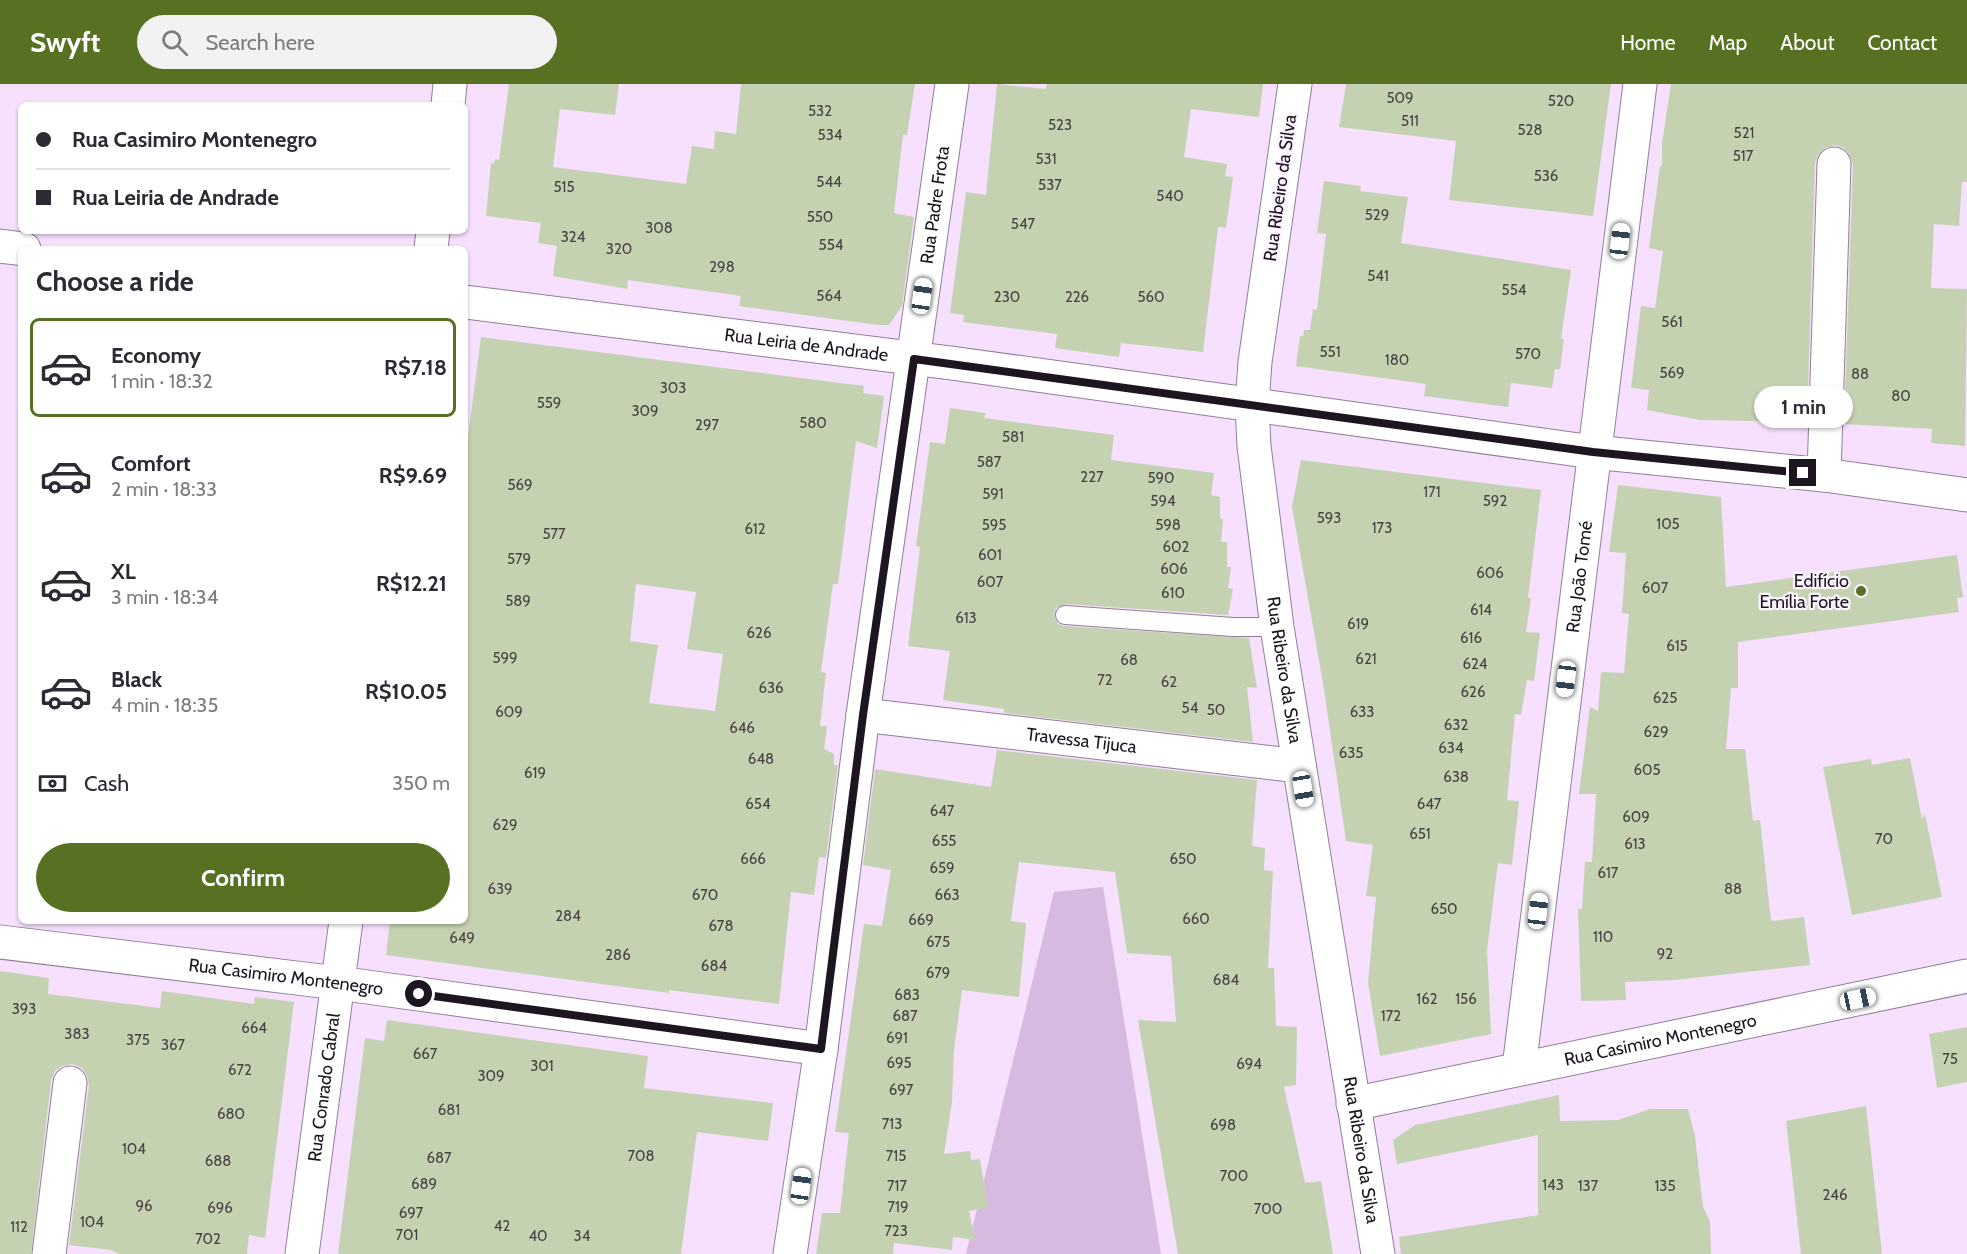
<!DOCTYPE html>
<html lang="en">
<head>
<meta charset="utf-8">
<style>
  body { margin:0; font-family:Cabin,sans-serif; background:#f2f2f3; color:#2b2b33; height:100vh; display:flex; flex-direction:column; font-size:22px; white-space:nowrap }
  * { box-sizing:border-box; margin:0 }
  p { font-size:20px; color:#7c7c81 }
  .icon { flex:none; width:33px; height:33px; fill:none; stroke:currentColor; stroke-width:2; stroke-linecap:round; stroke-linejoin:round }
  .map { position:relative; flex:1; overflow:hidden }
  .panel { position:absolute; left:18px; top:162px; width:450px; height:678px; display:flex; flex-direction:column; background:#fff; border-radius:9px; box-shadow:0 2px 4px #0004 }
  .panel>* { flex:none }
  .hud { position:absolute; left:18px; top:18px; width:450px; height:132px; border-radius:9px; box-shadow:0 2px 4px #0004; display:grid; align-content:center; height:132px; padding:0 18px; background:#fff }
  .end { position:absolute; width:27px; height:27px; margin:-14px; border:8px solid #1d1620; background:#fff; box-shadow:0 0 0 3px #fff }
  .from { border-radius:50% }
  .bubble { position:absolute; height:42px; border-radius:21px; background:#fff; box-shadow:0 2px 4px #0004; font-size:20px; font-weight:700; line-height:42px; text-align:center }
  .car { position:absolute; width:18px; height:36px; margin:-18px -9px; border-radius:8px; box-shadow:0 0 4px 2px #0007; background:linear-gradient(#fff 24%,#345 0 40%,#fff 0 76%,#345 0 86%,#fff 0) }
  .hud b { display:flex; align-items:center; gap:21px; height:57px; font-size:22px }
  .hud b+b { border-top:2px solid #e1e1e2 }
  .hud i { width:15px; height:15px; background:#2b2b33 }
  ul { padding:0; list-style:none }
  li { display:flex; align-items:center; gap:18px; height:99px; margin:0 12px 9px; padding:0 6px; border:3px solid transparent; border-radius:9px }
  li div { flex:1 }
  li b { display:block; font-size:22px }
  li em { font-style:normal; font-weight:700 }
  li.on { border-color:#587022 }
  li>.icon { width:54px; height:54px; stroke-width:1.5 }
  h2 { padding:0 18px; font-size:27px; line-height:72px }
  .pay { display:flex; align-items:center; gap:15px; height:66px; padding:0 18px; font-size:22px }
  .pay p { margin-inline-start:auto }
  .primary-button { display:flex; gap:12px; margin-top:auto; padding:12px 18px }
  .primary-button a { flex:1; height:69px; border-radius:36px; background:#587022; color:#fff; font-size:24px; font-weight:700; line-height:69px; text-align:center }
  header { display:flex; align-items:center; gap:36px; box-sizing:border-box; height:84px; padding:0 30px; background:#587022; color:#fff }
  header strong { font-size:28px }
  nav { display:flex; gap:33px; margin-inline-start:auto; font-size:21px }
  .search { width:420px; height:54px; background:#f2f2f3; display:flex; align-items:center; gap:15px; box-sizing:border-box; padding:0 21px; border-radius:33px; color:#7c7c81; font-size:22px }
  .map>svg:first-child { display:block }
</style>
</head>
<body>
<header>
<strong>Swyft</strong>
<div class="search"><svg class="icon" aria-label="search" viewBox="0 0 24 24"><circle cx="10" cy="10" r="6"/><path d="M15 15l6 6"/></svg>Search here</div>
<nav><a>Home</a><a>Map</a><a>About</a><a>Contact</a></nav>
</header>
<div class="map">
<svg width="1967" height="1170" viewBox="0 0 1967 1170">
  <rect width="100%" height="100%" fill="#f6e0fd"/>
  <path fill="#d6badf" d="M1103 803 1161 1170H966L1054 808Z"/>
  <path fill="#c5d2b2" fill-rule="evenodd" d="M509 0H619L615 31 560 25 553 83 686 100 692 62 714 65 715 47 736 50 741 0H915L907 51H903L894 129 914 133 902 222 889 241H878L739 222 741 212 628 196 627 205 553 192 557 162 538 159 541 139 486 132 491 79 494 80 495 75 499 76Z
    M997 0 1046 5 1047 0H1263L1259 33 1191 25 1184 73 1227 80 1225 92 1233 93 1226 144 1218 143 1203 268 1121 259 1119 273 1055 264 1057 250 963 238 964 231 950 229 966 108 986 111Z
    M1346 0H1611L1593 132 1449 116 1456 57 1339 43Z
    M1671 0H1967V98H1962L1959 142 1934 140 1931 204 1967 205 1965 362 1931 359 1932 345 1844 340 1853 81 1850 71 1844 64 1835 61 1825 64 1818 71 1815 79 1807 338 1700 336 1647 326 1649 306 1631 304 1641 222 1655 224 1663 167 1649 164 1660 82H1662V59Z
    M1324 97 1361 102 1360 107 1408 113 1401 159 1571 186 1561 255H1564L1560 285H1555L1552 304 1511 299 1508 323 1424 312 1426 300 1296 282 1300 252H1303L1304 246H1310L1313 225 1317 226 1326 150 1317 149Z
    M481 253 864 302 863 309 884 312 877 364 856 357 838 500H833L821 588 826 589 820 642H827L824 665 834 670V681H838L826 774 819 773 814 811 791 808 779 920 669 906V909L386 871 390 837H465V376ZM636 500 696 508 687 565 723 570 715 627 649 619 658 561 630 557Z
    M950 324 986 329 984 334 1114 351 1111 376 1214 389 1211 411 1220 413V434L1223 435 1221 458H1227V483H1231L1228 504 1233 505 1228 531 1066 520 1056 524 1054 531 1058 540 1064 542 1249 554 1257 604 1247 603 1253 658 1004 629V625L943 616 950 567 908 562 920 463 916 462 930 358 945 360Z
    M1301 376 1541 406 1528 514H1531L1526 548 1540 549 1534 597 1527 596 1521 631 1515 630 1507 716 1519 717 1512 781 1498 779 1487 866 1491 950 1380 972 1368 899 1376 813 1366 812 1373 761 1346 757 1323 599 1292 423Z
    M1618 401 1721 413 1726 503 1957 471 1963 513 1957 514 1959 528 1738 558V604H1731L1726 665H1745L1753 737 1760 736 1771 837 1804 833 1810 881 1675 896 1625 898 1626 916 1581 917 1578 825H1582L1585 778H1592L1596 710H1579L1590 623 1598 627 1601 588 1624 589 1629 530 1622 529 1626 469 1609 468Z
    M997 666 1257 696 1252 762 1265 764 1264 786 1273 787 1268 884H1274L1276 942 1297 943 1296 1001 1284 1003 1305 1099 1321 1097 1333 1170H1178L1138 936 1176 938 1171 872 1127 869 1115 788 1019 778 1011 837 1026 839 1019 913 962 906 954 966 952 1018 944 1070 970 1067 971 1076 980 1075 988 1124 969 1127 975 1156 953 1153 952 1166 894 1159 893 1170H816L822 1129H840L849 1049 835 1048 864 840 882 842 891 786 863 781 875 685 991 703Z
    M1910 674 1922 735 1925 730 1942 813 1852 831 1823 683 1871 675 1872 681Z
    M0 887 49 894 48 910 160 924 162 907 254 920 255 913 294 918 265 1154 249 1151 247 1170H119L111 1166 69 1161 89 1001 87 992 82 984 72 980 62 982 55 987 51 997 31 1170H0Z
    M387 936 648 972 644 1004 773 1019 768 1057 697 1048 681 1170H338L365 954 384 957Z
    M1967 943V998L1937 1004 1929 950Z
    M1559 1011 1560 1037 1618 1036 1650 1025H1688L1695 1052 1703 1123 1710 1137 1711 1170H1401L1399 1153 1538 1131V1051L1397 1080 1393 1056 1415 1041Z
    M1866 1022 1882 1170H1801L1786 1037Z"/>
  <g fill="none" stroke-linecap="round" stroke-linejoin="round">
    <g stroke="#927e98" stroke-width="20">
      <path id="lane" d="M1065 531 1233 543H1277"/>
    </g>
    <g stroke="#927e98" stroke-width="35">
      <g id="street">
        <path id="s1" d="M1295 0 1255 278 1252 320 1254 362 1277 543 1378 1170"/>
        <path d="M448 21 450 0"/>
        <path d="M0 162 24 165"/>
        <path d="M431 165 433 147"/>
        <path id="s2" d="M465 218 951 279 1593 368 1824 391 1967 411"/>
        <path d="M1824 391 1834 80"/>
        <path id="s3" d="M863 631 1299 682"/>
        <path id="s4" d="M0 858 338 899 821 965"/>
        <path id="s5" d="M1519 984 1640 0"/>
        <path id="s6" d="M1353 1020 1967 892"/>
        <path d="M49 1170 70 999"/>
        <path id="s7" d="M302 1170 346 837"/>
        <path id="s8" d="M790 1170 821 965 863 631 952 0"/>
      </g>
    </g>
    <use href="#lane" stroke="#fff" stroke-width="18"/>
    <use href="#street" stroke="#fff" stroke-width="33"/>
  </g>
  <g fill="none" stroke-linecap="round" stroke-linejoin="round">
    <path stroke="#1d1620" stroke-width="8" d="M419 910 821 965 863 631 914 275 1593 368 1803 389"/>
  </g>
  <circle fill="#587022" stroke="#fbf3fe" stroke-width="2" cx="1861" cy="507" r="6"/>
  <g text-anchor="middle" stroke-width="4.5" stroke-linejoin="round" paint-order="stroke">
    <g font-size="15" fill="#474544">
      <text x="1400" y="19">509</text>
      <text x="1561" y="22">520</text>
      <text x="820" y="32">532</text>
      <text x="1410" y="42">511</text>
      <text x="1060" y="46">523</text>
      <text x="1530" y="51">528</text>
      <text x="1744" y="54">521</text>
      <text x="830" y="56">534</text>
      <text x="1743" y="77">517</text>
      <text x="1046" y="80">531</text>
      <text x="1546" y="97">536</text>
      <text x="829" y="103">544</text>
      <text x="1050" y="106">537</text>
      <text x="564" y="108">515</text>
      <text x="1170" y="117">540</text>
      <text x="1377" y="136">529</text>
      <text x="820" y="138">550</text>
      <text x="1023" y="145">547</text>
      <text x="659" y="149">308</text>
      <text x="573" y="158">324</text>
      <text x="831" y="166">554</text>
      <text x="619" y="170">320</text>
      <text x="722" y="188">298</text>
      <text x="1378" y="197">541</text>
      <text x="1514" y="211">554</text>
      <text x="829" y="217">564</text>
      <text x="1007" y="218">230</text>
      <text x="1077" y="218">226</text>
      <text x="1151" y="218">560</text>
      <text x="1672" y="243">561</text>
      <text x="1330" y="273">551</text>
      <text x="1528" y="275">570</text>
      <text x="1397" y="281">180</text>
      <text x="1672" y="294">569</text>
      <text x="1860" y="295">88</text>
      <text x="673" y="309">303</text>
      <text x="1901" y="317">80</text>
      <text x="549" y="324">559</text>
      <text x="645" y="332">309</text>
      <text x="813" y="344">580</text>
      <text x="707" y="346">297</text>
      <text x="1013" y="358">581</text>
      <text x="989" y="383">587</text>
      <text x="1092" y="398">227</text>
      <text x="1161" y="399">590</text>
      <text x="520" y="406">569</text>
      <text x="1432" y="413">171</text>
      <text x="993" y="415">591</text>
      <text x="1163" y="422">594</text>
      <text x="1495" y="422">592</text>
      <text x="1329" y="439">593</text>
      <text x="1668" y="445">105</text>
      <text x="994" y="446">595</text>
      <text x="1168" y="446">598</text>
      <text x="1382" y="449">173</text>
      <text x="755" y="450">612</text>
      <text x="554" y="455">577</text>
      <text x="1176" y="468">602</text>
      <text x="990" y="476">601</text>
      <text x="519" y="480">579</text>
      <text x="1174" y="490">606</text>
      <text x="1490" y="494">606</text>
      <text x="990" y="503">607</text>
      <text x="1655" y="509">607</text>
      <text x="1173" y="514">610</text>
      <text x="518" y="522">589</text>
      <text x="1481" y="531">614</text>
      <text x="966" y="539">613</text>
      <text x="1358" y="545">619</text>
      <text x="759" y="554">626</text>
      <text x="1471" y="559">616</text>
      <text x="1677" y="567">615</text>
      <text x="505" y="579">599</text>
      <text x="1366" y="580">621</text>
      <text x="1129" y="581">68</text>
      <text x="1475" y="585">624</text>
      <text x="1105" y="601">72</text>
      <text x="1169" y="603">62</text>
      <text x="771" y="609">636</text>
      <text x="1473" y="613">626</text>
      <text x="1665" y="619">625</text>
      <text x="1190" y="629">54</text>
      <text x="1216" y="631">50</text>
      <text x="509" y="633">609</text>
      <text x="1362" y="633">633</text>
      <text x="1456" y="646">632</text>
      <text x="742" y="649">646</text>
      <text x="1656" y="653">629</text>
      <text x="1451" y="669">634</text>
      <text x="1351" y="674">635</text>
      <text x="761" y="680">648</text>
      <text x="1647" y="691">605</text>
      <text x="535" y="694">619</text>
      <text x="1456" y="698">638</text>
      <text x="758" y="725">654</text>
      <text x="1429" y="725">647</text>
      <text x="942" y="732">647</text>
      <text x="1636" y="738">609</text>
      <text x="505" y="746">629</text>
      <text x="1420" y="755">651</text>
      <text x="1884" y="760">70</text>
      <text x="944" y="762">655</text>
      <text x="1635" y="765">613</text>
      <text x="753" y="780">666</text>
      <text x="1183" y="780">650</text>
      <text x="942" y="789">659</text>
      <text x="1608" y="794">617</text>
      <text x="500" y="810">639</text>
      <text x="1733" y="810">88</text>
      <text x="705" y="816">670</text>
      <text x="947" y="816">663</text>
      <text x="1444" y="830">650</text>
      <text x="568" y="837">284</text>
      <text x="1196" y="840">660</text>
      <text x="921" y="841">669</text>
      <text x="721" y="847">678</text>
      <text x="1603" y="858">110</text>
      <text x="462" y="859">649</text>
      <text x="938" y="863">675</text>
      <text x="1665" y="875">92</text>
      <text x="618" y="876">286</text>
      <text x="714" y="887">684</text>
      <text x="938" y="894">679</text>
      <text x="1226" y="901">684</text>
      <text x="907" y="916">683</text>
      <text x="1427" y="920">162</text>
      <text x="1466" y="920">156</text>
      <text x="24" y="930">393</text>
      <text x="905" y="937">687</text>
      <text x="1391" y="937">172</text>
      <text x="254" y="949">664</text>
      <text x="77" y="955">383</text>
      <text x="897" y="959">691</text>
      <text x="138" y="961">375</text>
      <text x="173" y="966">367</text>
      <text x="425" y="975">667</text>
      <text x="1950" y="980">75</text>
      <text x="899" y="984">695</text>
      <text x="1249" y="985">694</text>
      <text x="542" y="987">301</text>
      <text x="240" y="991">672</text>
      <text x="491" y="997">309</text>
      <text x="901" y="1011">697</text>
      <text x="449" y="1031">681</text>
      <text x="231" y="1035">680</text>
      <text x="892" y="1045">713</text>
      <text x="1223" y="1046">698</text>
      <text x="134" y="1070">104</text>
      <text x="641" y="1077">708</text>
      <text x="896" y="1077">715</text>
      <text x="439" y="1079">687</text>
      <text x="218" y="1082">688</text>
      <text x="1234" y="1097">700</text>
      <text x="424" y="1105">689</text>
      <text x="1553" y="1106">143</text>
      <text x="897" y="1107">717</text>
      <text x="1588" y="1107">137</text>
      <text x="1665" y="1107">135</text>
      <text x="1835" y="1116">246</text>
      <text x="144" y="1127">96</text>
      <text x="898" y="1128">719</text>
      <text x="220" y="1129">696</text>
      <text x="1268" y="1130">700</text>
      <text x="411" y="1134">697</text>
      <text x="92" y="1143">104</text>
      <text x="502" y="1147">42</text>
      <text x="19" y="1148">112</text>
      <text x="896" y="1152">723</text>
      <text x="407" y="1156">701</text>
      <text x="538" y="1157">40</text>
      <text x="582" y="1157">34</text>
      <text x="208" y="1160">702</text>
    </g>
    <g font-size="18" fill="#1d1620" stroke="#fbf3fe">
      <text transform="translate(1280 104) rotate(-82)" y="6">Rua Ribeiro da Silva</text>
      <text dy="6" stroke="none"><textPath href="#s8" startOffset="1059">Rua Padre Frota</textPath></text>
      <text dy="6" stroke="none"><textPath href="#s2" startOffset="344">Rua Leiria de Andrade</textPath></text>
      <text dy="6" stroke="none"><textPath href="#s5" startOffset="495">Rua João Tomé</textPath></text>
      <text dy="6" stroke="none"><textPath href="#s1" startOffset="591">Rua Ribeiro da Silva</textPath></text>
      <text dy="6" stroke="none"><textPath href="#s3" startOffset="220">Travessa Tijuca</textPath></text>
      <text dy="6" stroke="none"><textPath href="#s4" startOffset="288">Rua Casimiro Montenegro</textPath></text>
      <text dy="6" stroke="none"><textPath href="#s6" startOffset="314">Rua Casimiro Montenegro</textPath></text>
      <text dy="6" stroke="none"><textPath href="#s7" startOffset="168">Rua Conrado Cabral</textPath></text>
      <text dy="6" stroke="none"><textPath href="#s1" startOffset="1077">Rua Ribeiro da Silva</textPath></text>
    </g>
    <g font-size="18" fill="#1d1620" stroke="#fbf3fe" text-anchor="end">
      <text x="1849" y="503">Edifício<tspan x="1849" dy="21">Emília Forte</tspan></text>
    </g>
  </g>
</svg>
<i class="end from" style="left:419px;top:910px"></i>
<i class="end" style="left:1803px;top:389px"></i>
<div class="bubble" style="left:1754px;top:302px;width:99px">1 min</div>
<i class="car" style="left:1620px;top:157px;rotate:7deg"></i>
<i class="car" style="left:922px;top:212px;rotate:8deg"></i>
<i class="car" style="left:1566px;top:595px;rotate:187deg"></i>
<i class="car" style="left:1303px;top:705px;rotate:171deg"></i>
<i class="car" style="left:1538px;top:827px;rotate:7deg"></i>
<i class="car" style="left:1858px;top:915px;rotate:78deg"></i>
<i class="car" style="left:801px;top:1102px;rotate:8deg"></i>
<div class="hud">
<b><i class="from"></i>Rua Casimiro Montenegro</b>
<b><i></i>Rua Leiria de Andrade</b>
</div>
<section class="panel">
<h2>Choose a ride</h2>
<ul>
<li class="on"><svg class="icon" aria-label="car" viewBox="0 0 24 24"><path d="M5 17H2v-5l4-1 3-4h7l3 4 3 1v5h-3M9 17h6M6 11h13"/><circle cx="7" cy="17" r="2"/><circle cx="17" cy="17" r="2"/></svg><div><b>Economy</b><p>1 min · 18:32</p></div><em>R$7.18</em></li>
<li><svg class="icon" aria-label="car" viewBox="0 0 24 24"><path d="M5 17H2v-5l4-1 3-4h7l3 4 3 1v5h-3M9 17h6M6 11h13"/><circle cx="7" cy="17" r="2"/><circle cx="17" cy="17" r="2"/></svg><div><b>Comfort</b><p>2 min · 18:33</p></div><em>R$9.69</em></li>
<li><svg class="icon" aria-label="car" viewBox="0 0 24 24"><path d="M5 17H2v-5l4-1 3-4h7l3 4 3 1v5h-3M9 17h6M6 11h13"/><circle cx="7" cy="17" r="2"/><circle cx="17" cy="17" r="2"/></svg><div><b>XL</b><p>3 min · 18:34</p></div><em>R$12.21</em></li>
<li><svg class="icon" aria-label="car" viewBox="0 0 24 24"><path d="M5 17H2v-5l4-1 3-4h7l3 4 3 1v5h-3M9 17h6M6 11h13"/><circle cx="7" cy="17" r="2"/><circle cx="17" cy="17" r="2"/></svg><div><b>Black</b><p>4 min · 18:35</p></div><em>R$10.05</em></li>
</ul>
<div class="pay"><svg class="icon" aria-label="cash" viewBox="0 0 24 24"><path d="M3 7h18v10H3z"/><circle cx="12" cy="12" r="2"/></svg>Cash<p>350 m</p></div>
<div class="primary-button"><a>Confirm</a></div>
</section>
</div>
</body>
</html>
